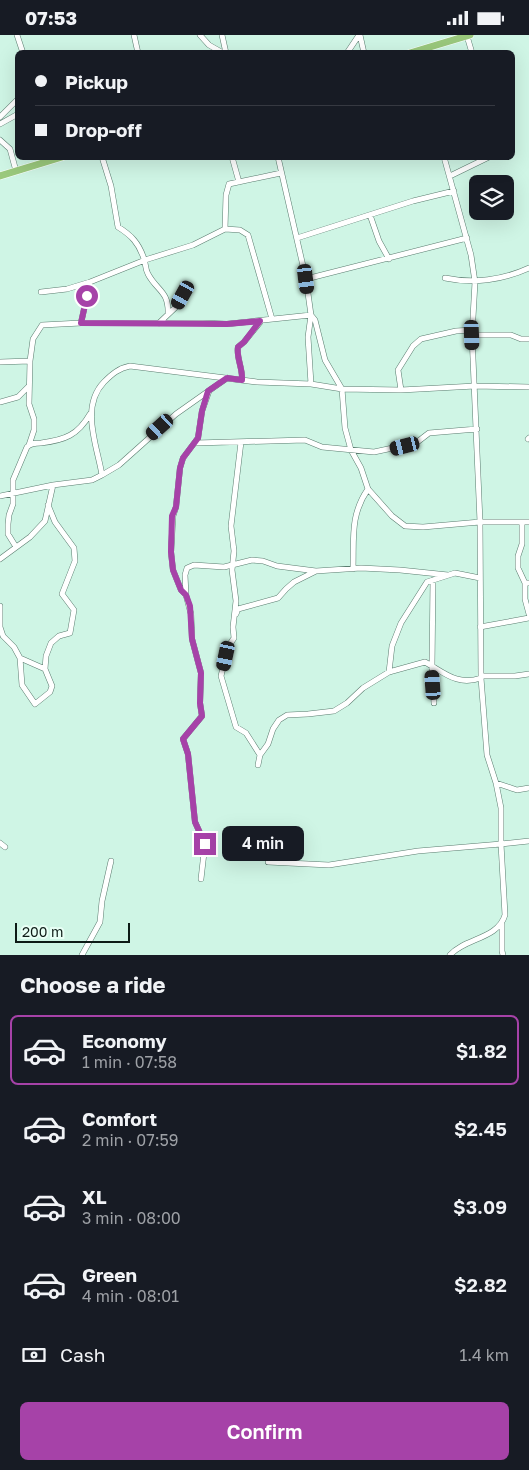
<!DOCTYPE html>
<html lang="en">
<head>
<meta charset="utf-8">
<style>
  body { margin:0; font-family:"Golos Text",sans-serif; background:#20242c; color:#f1f3f6; height:100vh; display:flex; flex-direction:column; font-size:19px; white-space:nowrap }
  * { box-sizing:border-box; margin:0 }
  p { font-size:16px; color:#9ea1a6 }
  .icon { flex:none; width:28px; height:28px; fill:none; stroke:currentColor; stroke-width:2; stroke-linecap:round; stroke-linejoin:round }
  .map { position:relative; height:920px; overflow:hidden }
  .sheet { display:flex; flex-direction:column; background:#171b24; flex:1 }
  .sheet>* { flex:none }
  .top-card { position:absolute; left:15px; top:15px; width:500px; height:110px; border-radius:8px; box-shadow:0 5px 20px #0002; display:grid; align-content:center; height:110px; padding:0 20px; background:#171b24 }
  .tools { position:absolute; left:469px; top:140px; display:grid; gap:10px }
  .tools a { display:grid; place-items:center; width:45px; height:45px; border-radius:8px; background:#171b24; box-shadow:0 5px 20px #0002; font-size:25px }
  .scale { position:absolute; left:15px; bottom:12px; width:115px; box-sizing:border-box; padding-left:5px; border:2px solid #0d1b16; border-top:0; font-size:14px; line-height:18px; white-space:nowrap; color:#0d1b16; -webkit-text-stroke:4px #e8fff5; paint-order:stroke }
  .end { position:absolute; width:22px; height:22px; margin:-11px; border:6px solid #a642a8; background:#fff; box-shadow:0 0 0 2px #fff }
  .from { border-radius:50% }
  .bubble { position:absolute; height:35px; border-radius:8px; background:#171b24; box-shadow:0 5px 20px #0002; font-size:16px; font-weight:600; line-height:35px; text-align:center }
  .car { position:absolute; width:15px; height:30px; margin:-15px -8px; border-radius:6px; box-shadow:0 0 4px 1px #0007; background:linear-gradient(#222 24%,#8ab4d8 0 40%,#222 0 76%,#8ab4d8 0 86%,#222 0) }
  .top-card b { display:flex; align-items:center; gap:18px; height:48px; font-size:19px }
  .top-card b+b { border-top:1px solid #363941 }
  .top-card i { width:12px; height:12px; background:#f1f3f6 }
  ul { padding:0; list-style:none }
  li { display:flex; align-items:center; gap:15px; height:70px; margin:0 10px 8px; padding:0 10px; border:2px solid transparent; border-radius:8px }
  li div { flex:1 }
  li b { display:block; font-size:19px }
  li em { font-style:normal; font-weight:600 }
  li.current { border-color:#a642a8 }
  li>.icon { width:45px; height:45px; stroke-width:1.5 }
  h2 { padding:0 20px; font-size:22px; line-height:60px }
  .pay { display:flex; align-items:center; gap:12px; height:55px; padding:0 20px; font-size:19px }
  .pay p { margin-inline-start:auto }
  .primary-button { display:flex; gap:10px; margin-top:auto; padding:10px 20px }
  .primary-button a { flex:1; height:58px; border-radius:8px; background:#a642a8; color:#fff; font-size:20px; font-weight:600; line-height:58px; text-align:center }
  .status { display:flex; justify-content:space-between; align-items:center; height:35px; padding:0 25px; background:#171b24; direction:ltr }
  .status svg { height:14px; fill:currentColor }
  .map>svg:first-child { display:block }
</style>
</head>
<body>
<div class="status"><b>07:53</b><svg viewBox="0 0 49 12"><path d="M0 12V9h3v3zM5 12V6h3v6zM10 12V3h3v9zM15 12V0h3v12zM26 1h20v11H26zM47 4h2v5h-2z"/></svg></div>
<div class="map">
<svg width="529" height="920" viewBox="0 0 529 920">
  <rect width="100%" height="100%" fill="#cff5e5"/>
  <g fill="none" stroke-linecap="round" stroke-linejoin="round">
    <g stroke="#5a7c6f" stroke-width="6">
      <path id="minor" d="M17 0 23 18
        M134 0 138 18
        M200 0 209 10 223 18
        M222 0 226 18
        M360 0 364 18
        M467 1 472 18
        M347 18 359 0
        M0 82 18 64
        M0 89 18 79
        M0 105 10 114 16 136
        M102 122 111 151 118 192C131 200 139 208 144 224 146 229 145 234 148 239 157 256 169 256 168 279
        M232 122 239 147
        M278 122 306 244 311 280 315 285 325 325 342 354 345 393 351 415 361 433 368 454 392 481 405 491 423 492 480 487H529
        M444 122 471 220 475 247 472 300 480 487 481 643 487 720 496 748 501 773V809L529 806
        M450 141 489 122
        M370 180 379 206 389 224
        M225 194 226 160 229 149 281 138
        M297 203 413 166 454 156
        M445 243C473 249 503 245 529 233
        M306 244 467 203
        M41 257 67 254 90 247 145 225 193 210 225 194 240 195 248 200 272 284
        M81 288 90 247
        M159 288 177 271 183 260 189 256
        M472 300H511L521 304H529
        M0 327 30 326
        M242 345C243 334 236 322 238 312L244 307 261 286
        M401 355 398 335 413 311 421 304 456 296 472 295
        M0 367 18 362 29 351
        M528 404 529 403
        M241 407 231 491 234 516 232 535 236 566 233 592 234 603 228 612 221 641 236 692 246 698 260 720
        M196 408 305 405 322 412 374 417 416 408 429 398 477 394
        M29 410 34 395V384L29 369 30 326 33 304 42 290 81 288H203L227 289 311 280 308 302 311 349
        M102 440 119 430 176 379 227 343
        M0 461 53 450 92 445 102 440C97 410 80 372 104 347 112 339 119 333 130 331L257 347 311 349 342 354 401 355 475 351 529 352
        M522 487V509L518 521V533L525 548
        M16 512 8 499V489L9 480 13 469V445L27 412C31 408 36 408 41 408 65 405 78 400 90 379
        M0 524 30 502 45 486 53 450
        M353 534C354 503 350 480 368 454
        M433 545 432 631 434 668
        M529 548H525V564L529 579
        M186 560 181 555 173 535 171 517 173 481 176 472 180 433 183 423 198 403 202 376 209 356
        M0 571V592L3 601 14 612 20 623 22 650 35 669 50 657 52 651 45 634 46 621 51 608 59 601 70 598 74 575 62 559 75 526 74 513 55 487 48 470
        M236 579 238 574 278 563 286 554 294 547 316 536 361 533 400 535 448 540
        M480 592 529 583
        M20 623 45 634
        M389 637 392 611 401 588 427 547 455 538 480 543
        M481 641H515L529 639
        M258 730 260 720 268 709 273 694 279 685 287 680 308 679 334 676 347 668 363 653 389 637 425 627C445 638 457 651 481 643
        M496 748 517 755 529 753
        M0 808 5 812
        M268 827 329 830 418 816 501 809 505 880C498 904 465 903 450 920
        M201 844 205 809 195 787 188 719 183 704 202 681 200 668 201 638 192 604 191 579 186 560 185 540 187 533 194 530 224 532 252 525 263 526 277 531 316 536
        M502 889V916L503 920
        M82 920 100 887 102 866 111 826"/>
    </g>
    <g stroke="#fff" stroke-width="8">
      <path id="major" d="M410 18 470 0
        M0 141 62 122"/>
    </g>
    <use href="#minor" stroke="#fff" stroke-width="5"/>
    <use href="#major" stroke="#9ac87c" stroke-width="7"/>
  </g>
  <g fill="none" stroke-linecap="round" stroke-linejoin="round">
    <path stroke="#a642a8" stroke-width="6" d="M87 261 81 288 227 289 260 286 244 307 238 312C236 322 243 334 242 345L227 343 208 356 202 376 198 403 183 423 180 433 176 472 172 481 171 517 173 535 181 555 186 560 190 571 192 604 201 638 200 668 202 681 183 704 188 719 195 787 205 809"/>
  </g>
</svg>
<div class="tools">
<a><svg class="icon" aria-label="layers" viewBox="0 0 24 24"><path d="M12 4l9 5-9 5-9-5zM3 14l9 5 9-5"/></svg></a>
</div>
<div class="scale">200 m</div>
<i class="end from" style="left:87px;top:261px"></i>
<i class="end" style="left:205px;top:809px"></i>
<div class="bubble" style="left:222px;top:791px;width:82px">4 min</div>
<i class="car" style="left:306px;top:244px;rotate:173deg"></i>
<i class="car" style="left:183px;top:260px;rotate:209deg"></i>
<i class="car" style="left:472px;top:300px;rotate:178deg"></i>
<i class="car" style="left:160px;top:392px;rotate:228deg"></i>
<i class="car" style="left:405px;top:411px;rotate:256deg"></i>
<i class="car" style="left:226px;top:621px;rotate:192deg"></i>
<i class="car" style="left:433px;top:650px;rotate:356deg"></i>
<div class="top-card">
<b><i class="from"></i>Pickup</b>
<b><i></i>Drop-off</b>
</div>
</div>
<section class="sheet">
<h2>Choose a ride</h2>
<ul>
<li class="current"><svg class="icon" aria-label="car" viewBox="0 0 24 24"><path d="M5 17H2v-5l4-1 3-4h7l3 4 3 1v5h-3M9 17h6M6 11h13"/><circle cx="7" cy="17" r="2"/><circle cx="17" cy="17" r="2"/></svg><div><b>Economy</b><p>1 min · 07:58</p></div><em>$1.82</em></li>
<li><svg class="icon" aria-label="car" viewBox="0 0 24 24"><path d="M5 17H2v-5l4-1 3-4h7l3 4 3 1v5h-3M9 17h6M6 11h13"/><circle cx="7" cy="17" r="2"/><circle cx="17" cy="17" r="2"/></svg><div><b>Comfort</b><p>2 min · 07:59</p></div><em>$2.45</em></li>
<li><svg class="icon" aria-label="car" viewBox="0 0 24 24"><path d="M5 17H2v-5l4-1 3-4h7l3 4 3 1v5h-3M9 17h6M6 11h13"/><circle cx="7" cy="17" r="2"/><circle cx="17" cy="17" r="2"/></svg><div><b>XL</b><p>3 min · 08:00</p></div><em>$3.09</em></li>
<li><svg class="icon" aria-label="car" viewBox="0 0 24 24"><path d="M5 17H2v-5l4-1 3-4h7l3 4 3 1v5h-3M9 17h6M6 11h13"/><circle cx="7" cy="17" r="2"/><circle cx="17" cy="17" r="2"/></svg><div><b>Green</b><p>4 min · 08:01</p></div><em>$2.82</em></li>
</ul>
<div class="pay"><svg class="icon" aria-label="cash" viewBox="0 0 24 24"><path d="M3 7h18v10H3z"/><circle cx="12" cy="12" r="2"/></svg>Cash<p>1.4 km</p></div>
<div class="primary-button"><a>Confirm</a></div>
</section>
</body>
</html>
